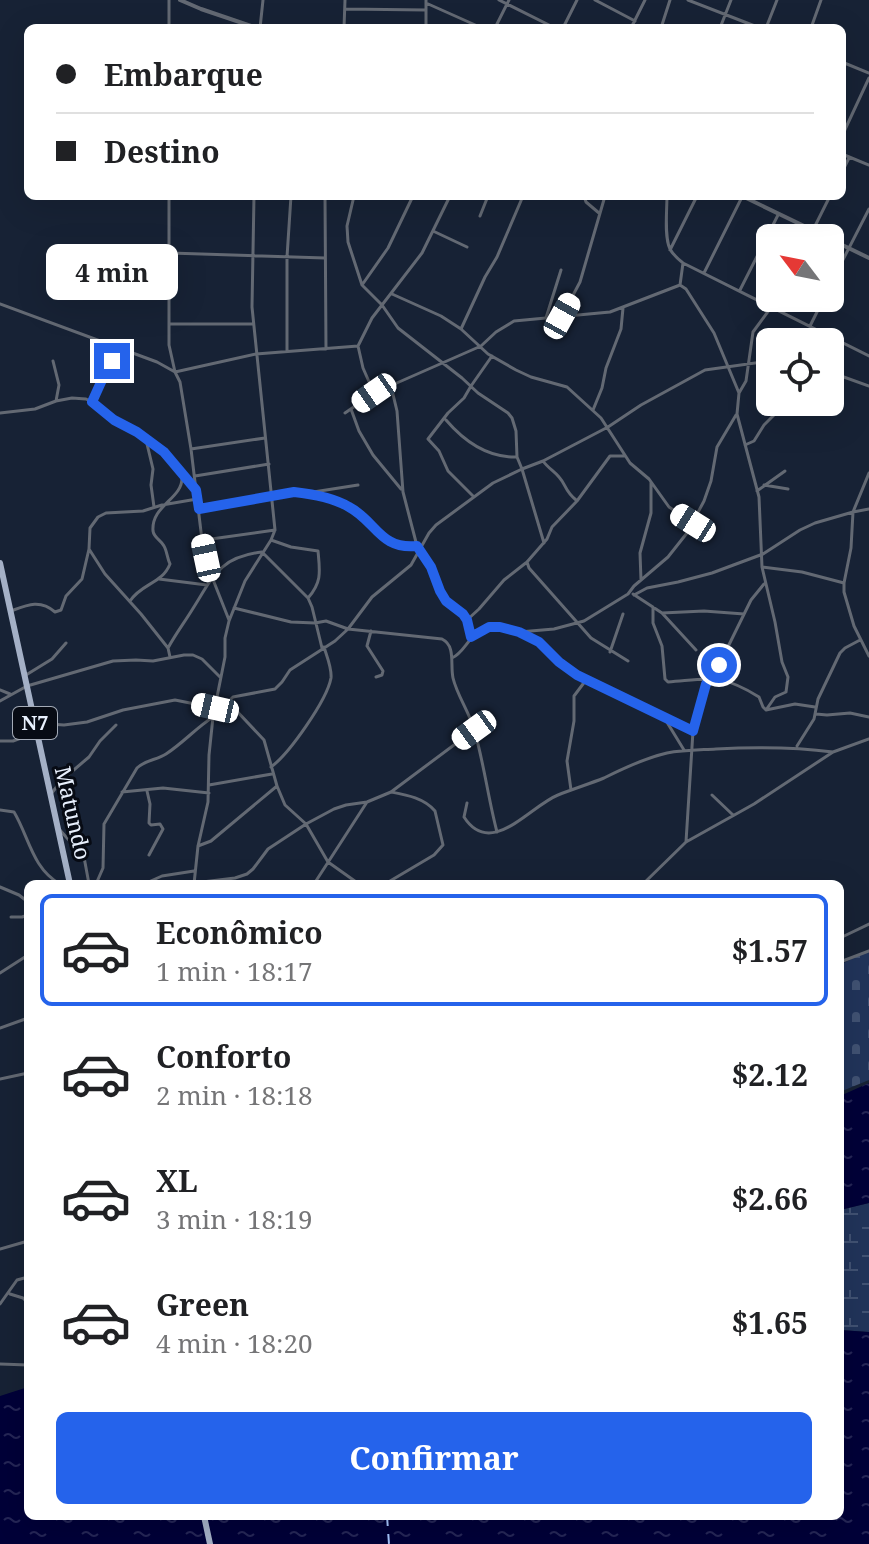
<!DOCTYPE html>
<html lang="pt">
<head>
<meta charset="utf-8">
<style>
  body { margin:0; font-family:"Noto Serif",serif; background:#f6f6f6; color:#202124; height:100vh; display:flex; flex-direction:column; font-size:30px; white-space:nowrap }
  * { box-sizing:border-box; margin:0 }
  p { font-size:26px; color:#757577 }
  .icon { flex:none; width:44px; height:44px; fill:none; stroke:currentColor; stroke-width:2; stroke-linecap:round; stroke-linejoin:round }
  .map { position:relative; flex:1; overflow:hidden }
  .panel { position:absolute; left:24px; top:880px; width:820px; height:640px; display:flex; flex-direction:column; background:#fff; border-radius:12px; box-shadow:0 8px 32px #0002 }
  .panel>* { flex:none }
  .top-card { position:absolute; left:24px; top:24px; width:822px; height:176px; border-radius:12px; box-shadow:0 8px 32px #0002; display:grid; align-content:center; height:176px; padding:0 32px; background:#fff }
  .needle { width:52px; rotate:302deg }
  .tools { position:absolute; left:756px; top:224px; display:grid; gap:16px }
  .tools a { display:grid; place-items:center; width:88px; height:88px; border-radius:12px; background:#fff; box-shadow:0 8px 32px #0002; font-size:40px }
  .end { position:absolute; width:36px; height:36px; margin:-18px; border:10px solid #2563eb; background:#fff; box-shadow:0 0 0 4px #fff }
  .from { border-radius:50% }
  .bubble { position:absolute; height:56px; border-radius:12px; background:#fff; box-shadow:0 8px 32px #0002; font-size:26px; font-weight:700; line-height:56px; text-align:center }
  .car { position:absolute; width:24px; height:48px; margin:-24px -12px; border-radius:10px; box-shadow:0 0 6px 2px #0007; background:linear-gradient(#fff 24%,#345 0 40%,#fff 0 76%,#345 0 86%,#fff 0) }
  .top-card b { display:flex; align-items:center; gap:28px; height:76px; font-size:30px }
  .top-card b+b { border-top:2px solid #e0e0e0 }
  .top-card i { width:20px; height:20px; background:#202124 }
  ul { padding:14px 0 0; list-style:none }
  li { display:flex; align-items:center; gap:24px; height:112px; margin:0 16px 12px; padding:0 16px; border:4px solid transparent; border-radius:12px }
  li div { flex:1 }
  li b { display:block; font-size:30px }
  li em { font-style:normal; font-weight:700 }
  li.current { border-color:#2563eb }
  li>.icon { width:72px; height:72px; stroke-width:1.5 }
  .primary-button { display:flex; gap:16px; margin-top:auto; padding:16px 32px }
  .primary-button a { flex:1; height:92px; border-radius:12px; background:#2563eb; color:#fff; font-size:32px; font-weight:700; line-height:92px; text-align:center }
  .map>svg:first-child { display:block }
</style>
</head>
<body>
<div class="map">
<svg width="869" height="1544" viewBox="0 0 869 1544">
  <defs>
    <pattern id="wetland-marsh" width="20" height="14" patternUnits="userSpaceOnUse" patternTransform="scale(2)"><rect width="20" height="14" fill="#21345a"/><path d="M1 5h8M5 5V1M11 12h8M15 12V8" fill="none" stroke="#415273"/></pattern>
    <pattern id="cemetery-stones" width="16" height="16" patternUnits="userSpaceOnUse" patternTransform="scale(2)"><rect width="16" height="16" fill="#21345a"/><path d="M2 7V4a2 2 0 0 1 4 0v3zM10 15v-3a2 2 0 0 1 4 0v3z" fill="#415273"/></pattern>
    <pattern id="water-ripples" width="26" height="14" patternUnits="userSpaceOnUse" patternTransform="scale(2)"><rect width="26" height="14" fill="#000038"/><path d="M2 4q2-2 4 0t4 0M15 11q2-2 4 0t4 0" fill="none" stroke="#252656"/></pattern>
  </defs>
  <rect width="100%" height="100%" fill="#172235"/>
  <path fill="url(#wetland-marsh)" d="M869 1203V1332L840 1330V1210Z"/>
  <path fill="url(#cemetery-stones)" d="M869 950V1080L842 1091 840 1083V965Z"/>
  <path fill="url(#water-ripples)" d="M869 1083V1203L840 1210V1096Z
    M840 1330 869 1332V1544H0V1396L28 1387V1516H840Z"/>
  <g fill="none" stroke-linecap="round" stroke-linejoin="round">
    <path stroke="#a5c4fc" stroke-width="2" stroke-dasharray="10 8" stroke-linecap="butt" d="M387 1516 389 1544"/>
    <path stroke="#636973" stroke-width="3" d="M169 0V28
      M499 0 555 28
      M595 0 635 21
      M688 0 760 28
      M426 3 482 28
      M345 9 426 10
      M260 28 263 0
      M344 28 345 0
      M426 28V0
      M495 28 509 0
      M563 28 577 0
      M631 28 645 0
      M661 28 670 0
      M720 28 731 0
      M766 28 777 0
      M811 28 821 0
      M842 62 869 73
      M842 136 869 78
      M842 154 869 165
      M842 172 849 158
      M169 196V345L175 372 180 382 191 449 202 540 212 577 229 620
      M325 196 326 349
      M354 196 347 226 348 242 362 285 382 305 398 328 462 378 478 393 508 413 512 418 516 431 517 457 522 469 544 543
      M587 196 585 199 586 202 599 213
      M667 196C667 210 664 237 670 249 673 255 678 259 683 263L869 356
      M480 216 488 196
      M433 231 467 247
      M809 238 830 196
      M670 250 697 196
      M170 253 325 258
      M704 273 742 197
      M362 285 388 248 413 196
      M680 285 686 289 714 333 739 393 737 414 759 497 762 567 775 622 782 662 788 677 786 692 775 697 766 710
      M830 285 869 209
      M740 290 778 215
      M392 294 441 316 461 329 488 354 516 370 531 377 567 387 601 418 630 463 649 479 669 507 693 523
      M0 304 157 362 175 372 256 354 358 346
      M775 308 780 298
      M562 316 580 282 605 196
      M546 318 561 270
      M169 324H253
      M810 326 824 298
      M461 329 485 277 497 257 523 196
      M287 351V257L291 196
      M53 361 59 385 56 401
      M830 372 869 386
      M391 386 397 411 403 492 417 546 431 567 440 591 446 601 463 614 467 620 471 637
      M374 393 363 368 358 346 372 318 422 253 450 196
      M739 393 746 381 753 332 772 306
      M92 402 102 380 112 366V356L116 348
      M351 409 359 431 373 455 401 489
      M593 410 602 388 606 368 621 329 623 308
      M0 413 35 409 56 401 72 398 86 399 92 402 114 420 137 432 164 452 196 490
      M345 413 374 393 481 346 496 332 514 321 610 312 680 285 683 263
      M446 420C464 441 487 458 517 457
      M148 441 147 444 153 469 151 485 154 507
      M745 445 754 441 764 425 787 402
      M191 449 265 438
      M543 461C548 468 554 471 559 477 567 486 564 490 576 500
      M869 473 853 512 851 548 844 583V592L854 626 869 656
      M195 476 269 464
      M764 485 788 489
      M757 491 785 471
      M307 493 358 485
      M474 497 448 471 439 451 428 439 448 413 464 398 471 386 492 356
      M199 509 285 493H305L334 501 353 508 390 542 399 546H417
      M204 540 275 530
      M271 540 291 547 318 551C320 572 322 582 308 598
      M527 562 529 568 591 638 628 661
      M762 567 802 572 844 583
      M159 579 207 585
      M641 580 640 553 651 513V482
      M633 594 662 613 696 650
      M634 595 647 588 678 582 712 573 763 554 800 530 815 523 853 512 869 509
      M130 601C142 583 162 584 170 564 167 558 167 551 164 546 161 540 154 538 153 531 151 505 183 499 182 477
      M653 607V623L662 646 665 679 668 682C709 679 721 673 759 697L763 707 766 710 795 704 815 707
      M234 608 291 622 315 623 326 621 348 629 442 639C456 646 450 664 453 678 457 695 469 712 474 729 484 763 488 798 497 832
      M11 611C27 605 40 599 55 612L61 610 66 596 82 579 89 549
      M662 613 704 611 744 614
      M467 620 479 609 504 580 527 562 547 539 552 527 577 501 610 456H625
      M371 631 367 646 383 671 382 675 376 677
      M519 632 554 629 584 621 628 594 634 586 668 557 687 533 704 501 711 481 717 447 736 415
      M168 648C175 635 184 623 192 610 213 577 219 557 262 552L308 598 312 607 322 648
      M610 652 623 614
      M170 657 168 648 141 614 105 574 89 549 90 528 98 517 106 513 143 511 162 505 197 499
      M452 658C465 652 467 637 484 629 520 613 554 662 581 678L693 731
      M26 675 52 659 66 643
      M0 690 10 694
      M0 701 27 686 113 661 136 660 153 661 184 655H193L202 659 220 677
      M216 701 232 706 264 740 277 786 285 805 306 824 328 862 359 884
      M227 703 233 697 275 689 282 682 290 670 335 641 348 629 372 597 411 565 429 533 436 525 493 483 522 469 543 461 608 427 641 405 705 370 770 361
      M816 714 827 715 850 713 869 717
      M665 719 684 750
      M35 723 64 725 87 722 123 710 175 700 215 708
      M0 741H13L37 732
      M797 746 814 719 818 699 840 653 845 648 860 640
      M271 767C289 754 327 700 331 678 332 668 327 657 324 647
      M209 785 272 774
      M571 790 567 761 574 721V696L586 680
      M147 791 150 804 149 823 151 825 160 824 163 829 149 855
      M122 792 163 788 209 793
      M51 794 62 780 89 757 100 741 116 725
      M712 795 733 815
      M467 803 464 817C491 859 530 806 558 795 573 789 589 784 604 778 624 768 645 758 667 753 683 750 699 750 716 749 755 747 793 747 833 752
      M0 810 14 812C29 837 32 868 60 884
      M59 829 84 857 89 884
      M686 842 693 731 705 687 719 665 751 600 764 584
      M198 846 211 841 277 786
      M194 883 235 878 247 874 253 869 268 849 306 824 334 809 346 805 367 802 391 792 474 730
      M96 884 103 868 104 824 137 768C145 760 157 760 166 754 183 743 196 728 213 717
      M144 884 162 876 194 871
      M194 884 198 846 208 802 209 755 213 717 225 657V638L229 621 245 581 271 540 275 530 252 307 254 196
      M314 884 367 802
      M385 884 434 855 443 845 435 811C424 798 407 795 391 792
      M643 884 686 842 754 804 833 752 869 739
      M0 887 19 895 28 902
      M11 917H22L28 915
      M840 938 869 924
      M840 962 869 951
      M0 973 28 955
      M0 1028 28 1018
      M0 1079 28 1073
      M0 1249 28 1241
      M10 1294 23 1298 28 1303
      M0 1304 17 1280 28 1277
      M0 1364 28 1365"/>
    <path stroke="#636973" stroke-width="4" d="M180 0 201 9 257 28
      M742 196 829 238
      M830 239 869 258"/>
    <path stroke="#a4b0c6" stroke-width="6" d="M0 563 70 884
      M204 1516 210 1544"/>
  </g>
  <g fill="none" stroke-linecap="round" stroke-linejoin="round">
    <path stroke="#2563eb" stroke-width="10" d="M112 361V366L102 380 92 402 114 420 137 432 164 452 196 490 199 509 294 492C312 494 334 498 349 507 376 521 380 550 417 546L431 567 440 591 446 601 463 614 467 620 471 637 489 627H500L519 632 539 642 559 662 577 675 693 731 706 684 719 665"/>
  </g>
  <g text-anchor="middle" stroke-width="6" stroke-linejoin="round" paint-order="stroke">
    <rect fill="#070b14" stroke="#a4abb7" stroke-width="2" x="13" y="707" width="44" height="32" rx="6"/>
    <g font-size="20" font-weight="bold" fill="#e8f0fd">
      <text x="35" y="730">N7</text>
    </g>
    <g font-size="22" fill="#e8f0fd" stroke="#070b14">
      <text transform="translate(73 813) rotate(77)" y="8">Matundo</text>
    </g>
  </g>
</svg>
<div class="tools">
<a><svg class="needle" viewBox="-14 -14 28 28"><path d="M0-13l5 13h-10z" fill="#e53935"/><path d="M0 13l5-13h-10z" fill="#757577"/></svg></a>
<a><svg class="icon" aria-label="locate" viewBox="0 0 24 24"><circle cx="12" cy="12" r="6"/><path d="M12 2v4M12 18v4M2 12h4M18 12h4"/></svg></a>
</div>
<i class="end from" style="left:719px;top:665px"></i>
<i class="end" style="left:112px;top:361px"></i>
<div class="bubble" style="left:46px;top:244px;width:132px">4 min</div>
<i class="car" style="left:562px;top:316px;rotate:29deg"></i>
<i class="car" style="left:374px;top:393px;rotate:235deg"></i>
<i class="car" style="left:693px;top:523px;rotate:302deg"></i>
<i class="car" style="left:206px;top:558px;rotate:348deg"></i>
<i class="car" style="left:215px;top:708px;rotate:283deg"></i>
<i class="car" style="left:474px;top:730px;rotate:234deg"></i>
<div class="top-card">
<b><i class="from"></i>Embarque</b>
<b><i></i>Destino</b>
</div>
<section class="panel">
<ul>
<li class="current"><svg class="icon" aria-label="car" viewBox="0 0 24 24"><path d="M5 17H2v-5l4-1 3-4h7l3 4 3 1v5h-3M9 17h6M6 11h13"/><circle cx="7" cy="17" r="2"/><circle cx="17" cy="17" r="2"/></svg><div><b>Econômico</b><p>1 min · 18:17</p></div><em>$1.57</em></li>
<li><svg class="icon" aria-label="car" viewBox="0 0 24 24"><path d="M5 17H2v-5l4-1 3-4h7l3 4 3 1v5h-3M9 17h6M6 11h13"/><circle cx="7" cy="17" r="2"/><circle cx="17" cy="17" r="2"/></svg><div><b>Conforto</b><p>2 min · 18:18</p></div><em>$2.12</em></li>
<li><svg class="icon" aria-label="car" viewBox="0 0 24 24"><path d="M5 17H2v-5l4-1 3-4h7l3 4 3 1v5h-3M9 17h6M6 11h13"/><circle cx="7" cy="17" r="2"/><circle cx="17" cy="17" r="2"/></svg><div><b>XL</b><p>3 min · 18:19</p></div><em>$2.66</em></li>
<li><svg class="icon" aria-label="car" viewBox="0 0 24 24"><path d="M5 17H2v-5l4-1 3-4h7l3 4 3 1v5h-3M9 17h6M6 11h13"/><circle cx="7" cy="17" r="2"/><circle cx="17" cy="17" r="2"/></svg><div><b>Green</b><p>4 min · 18:20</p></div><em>$1.65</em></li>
</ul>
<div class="primary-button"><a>Confirmar</a></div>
</section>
</div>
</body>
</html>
